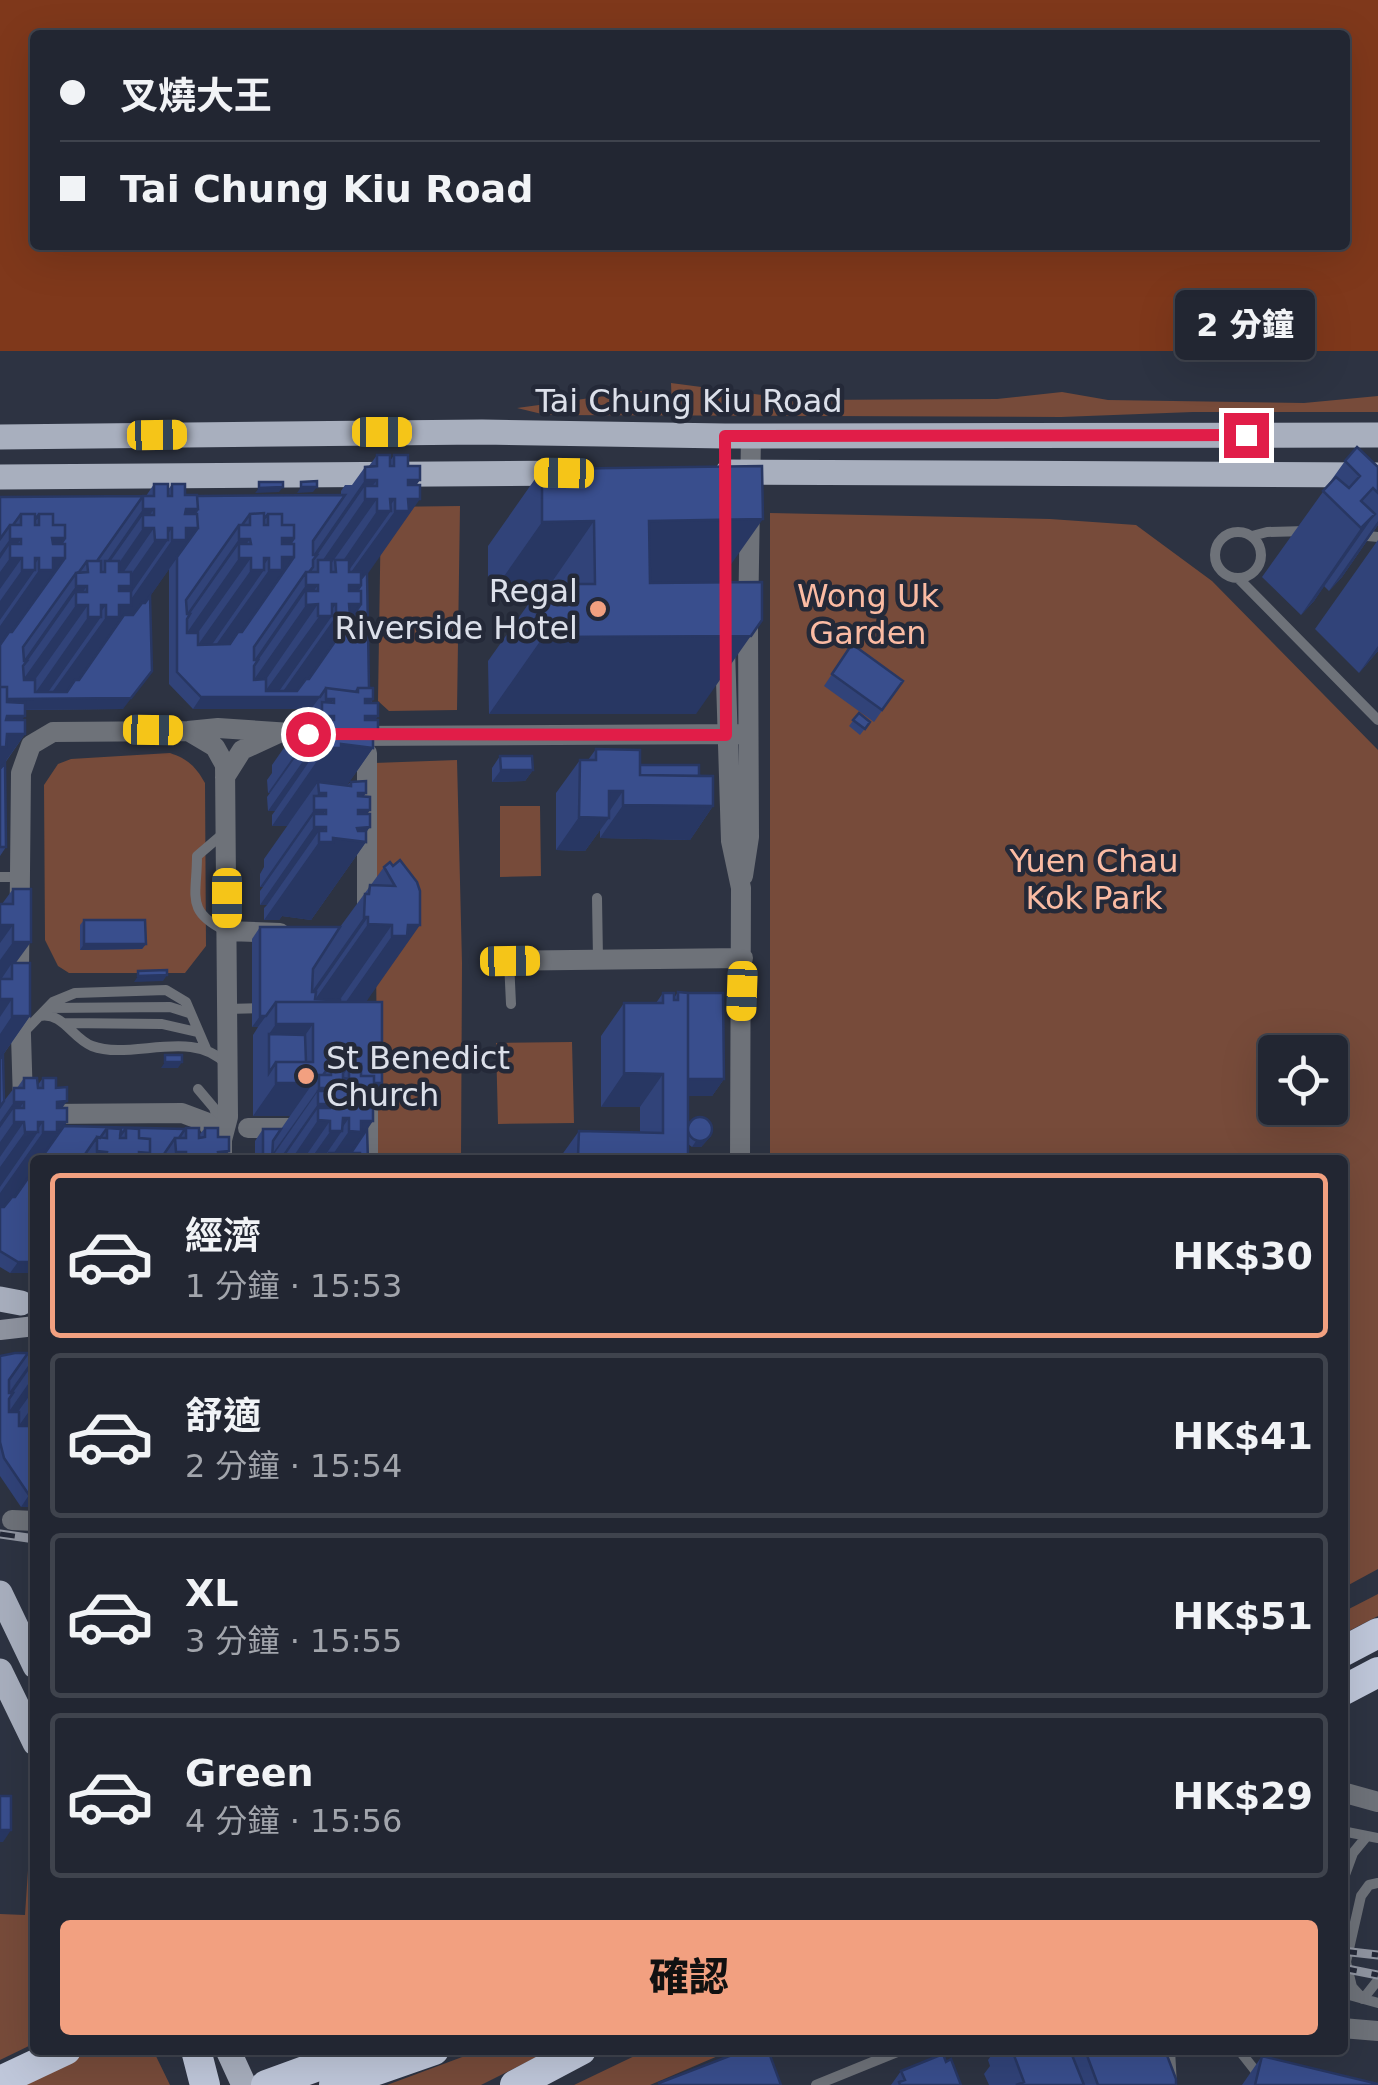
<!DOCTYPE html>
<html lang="zh-TW">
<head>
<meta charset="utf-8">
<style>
  body { margin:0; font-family:"DejaVu Sans","Noto Sans TC",sans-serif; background:#2e323e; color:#f1f3f6; height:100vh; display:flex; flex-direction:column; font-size:38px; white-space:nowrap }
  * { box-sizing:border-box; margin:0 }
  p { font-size:32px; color:#a2a5ac }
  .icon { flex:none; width:55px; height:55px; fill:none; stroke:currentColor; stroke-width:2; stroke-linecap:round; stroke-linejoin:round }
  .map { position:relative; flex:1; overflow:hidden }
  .panel { position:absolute; left:30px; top:1155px; width:1318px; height:900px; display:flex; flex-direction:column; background:#222632; border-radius:10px; box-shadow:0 10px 40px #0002,0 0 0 2px #3f434d }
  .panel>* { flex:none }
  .banner { position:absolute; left:30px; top:30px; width:1320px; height:220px; border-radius:10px; box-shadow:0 10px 40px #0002,0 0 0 2px #3f434d; display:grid; align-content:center; height:220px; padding:0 30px; background:#222632 }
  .buttons { position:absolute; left:1258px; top:1035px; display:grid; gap:20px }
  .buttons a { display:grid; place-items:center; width:90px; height:90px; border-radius:10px; background:#222632; box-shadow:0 10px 40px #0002,0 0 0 2px #3f434d; font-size:50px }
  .end { position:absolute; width:45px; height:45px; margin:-22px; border:12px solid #e11d48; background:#fff; box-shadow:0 0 0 5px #fff }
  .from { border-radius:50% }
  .bubble { position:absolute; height:70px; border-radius:10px; background:#222632; box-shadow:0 10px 40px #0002,0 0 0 2px #3f434d; font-size:32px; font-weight:800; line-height:70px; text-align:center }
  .car { position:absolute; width:30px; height:60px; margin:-30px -15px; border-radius:12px; box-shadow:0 0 8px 2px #0007; background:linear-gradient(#f5c518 24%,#345 0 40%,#f5c518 0 76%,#345 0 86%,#f5c518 0) }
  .banner b { display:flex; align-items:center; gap:35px; height:95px; font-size:38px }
  .banner b+b { border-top:2px solid #3f434d }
  .banner i { width:25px; height:25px; background:#f1f3f6 }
  ul { padding:18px 0 0; list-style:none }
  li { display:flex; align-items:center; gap:30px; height:165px; margin:0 20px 15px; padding:0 10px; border:5px solid #3f434d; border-radius:10px }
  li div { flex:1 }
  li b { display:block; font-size:38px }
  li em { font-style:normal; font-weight:800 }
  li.on { border-color:#f2a080 }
  li>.icon { width:90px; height:90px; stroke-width:1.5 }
  .button { display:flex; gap:20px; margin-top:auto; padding:20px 30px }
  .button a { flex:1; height:115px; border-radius:10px; background:#f2a080; color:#111; font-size:40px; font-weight:800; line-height:115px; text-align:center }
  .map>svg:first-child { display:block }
</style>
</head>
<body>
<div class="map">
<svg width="1378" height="2085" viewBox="0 0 1378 2085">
  <rect width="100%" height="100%" fill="#2d3342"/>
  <path fill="#774b3a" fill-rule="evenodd" d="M671 383 800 400 997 399 1062 392 1108 400 1304 403 1378 396V412H1193L1061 417 546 415 517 408 649 390 650 410 672 411Z
    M460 506 457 710 389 711 378 701 381 507Z
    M770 513 1050 519 1136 525 1212 581 1378 750V1569L1343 1588 1342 1160H770ZM1275 1052H1330V1108H1275Z
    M170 753C188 759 196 767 205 783L206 946 185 973H69L58 966 45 940 44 785 58 764 71 759Z
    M457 760 462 963 461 1160H378L374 763Z
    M500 806H540L541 876 500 877Z
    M572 1042 574 1123 498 1124 496 1043Z
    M1378 1594V1616L1343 1634V1612Z
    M32 1810 35 1817V2043L0 2060V1914L25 1915Z
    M86 2050C111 2050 130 2056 153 2050L170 2085H12Z
    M481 2050H551L481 2085H387Z
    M647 2050H732L650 2085H574Z"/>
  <path fill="#7f381b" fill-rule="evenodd" d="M0 0H1378V351H0ZM35 35H1345V245H35Z"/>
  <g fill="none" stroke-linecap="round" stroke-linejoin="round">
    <path stroke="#6e7279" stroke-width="10" d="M1215 555a23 23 0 1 1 46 0a23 23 0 1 1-46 0Z
      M1357 535 1378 537
      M1252 536 1267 532 1306 531
      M1239 579 1378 720
      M225 832 197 856C197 897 185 911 226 931
      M0 877H19
      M597 898 598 959
      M509 961 511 1004
      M48 1008 170 1007 189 1013
      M227 1009 265 1008
      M40 1016C63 1012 72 1038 92 1046 131 1061 194 1027 227 1065
      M64 1023 162 1024 197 1032
      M24 1032 53 1002 75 993 166 990 186 1002 207 1051
      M198 1089 214 1108 221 1130
      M1342 1831 1378 1838
      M1342 1883 1353 1853 1367 1836
      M1342 1993 1378 2003
      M1363 1999 1352 1987 1346 1962 1361 1896 1369 1885 1378 1883
      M1363 1999 1378 1980
      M1170 2050 1172 2085
      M1239 2050 1261 2078
      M816 2085 902 2050"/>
    <path stroke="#6e7279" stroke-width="20" d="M725 648 731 841 741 888 740 1160
      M188 731 215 747 225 765 228 1117 222 1140V1160
      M350 736 748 734
      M225 777 242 750 279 733
      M743 876 749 837 748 626 751 436
      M367 916V753
      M227 931 280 933
      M495 961 743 958
      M368 1105V1160
      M248 1128H306
      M222 1140 206 1122 182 1113 47 1114 37 1113 23 1101 19 970 21 773 31 745 53 732 188 731 218 728 321 735
      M12 1520 35 1521
      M1342 1792 1378 1802
      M1342 2028 1378 2031"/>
    <path stroke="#8f94a0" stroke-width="20" d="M0 1330 35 1326"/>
    <path stroke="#a8afbe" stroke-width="25" d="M0 437 482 432 725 436 1378 435
      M728 472 1378 475
      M0 477 573 473
      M0 1299 21 1303
      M0 1593 35 1666
      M0 1671 35 1743
      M228 2050 244 2085"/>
    <path stroke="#bfc7da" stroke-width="30" d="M1342 1652 1378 1633
      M1342 1691 1378 1672
      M196 2050 205 2085
      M0 2081 66 2050
      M266 2085 362 2050
      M334 2085 434 2050
      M515 2085 581 2050"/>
    <g stroke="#9095a1" stroke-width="9">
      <path id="rail" d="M0 1534 35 1539
        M1342 1951 1378 1955
        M1342 1968 1378 1975"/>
    </g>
    <use href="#rail" stroke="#242938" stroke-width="5" stroke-dasharray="15" stroke-linecap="butt"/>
  </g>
  <path fill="#314379" d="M377 455 390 461 394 455 408 466 416 485 367 574 369 688 373 699 371 703 378 716 375 720 373 748 347 785 351 782 363 797 367 814 366 842 311 920 282 916 279 920H264V908L267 905H260V891L263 887H260V874L264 867V859L290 822 287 826H272V815L275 811H268L267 797 270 793H268L267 780 272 773V765L311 709H193L169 684V569L150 596 123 709 25 710 22 720 25 734 5 763 6 847 0 856V497L146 496 154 484 168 490 172 484 185 495H341V491L345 485H352L365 467 369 466Z
    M1345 461 1378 467V525L1342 577 1329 591 1324 586 1314 601 1301 615 1262 577Z
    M542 469 718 582 696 714H489L488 661 532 599H488V546Z
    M1378 540V651L1359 673 1315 629Z
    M852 644 903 681 874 722 824 686Z
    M859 713 870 722 860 735 849 726Z
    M596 749 640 765 699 776 713 806 690 840 600 838V830L585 851 556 850V793L580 760H588Z
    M500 756 533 770 525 781 492 782V768Z
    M393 866 417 882 367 1000 373 1096 367 1129 368 1160H255V1141L263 1129H281L290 1116H253V1035L258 1027H252V939L260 927H340L384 867Z
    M13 889 16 963 30 1016 3 1055 4 1101 14 1088H17L24 1078 37 1086 43 1078 56 1088 67 1122 64 1126 185 1129 199 1135 205 1128 218 1137 225 1158 229 1160H35V1273H10L0 1267V904H2Z
    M84 920 146 944 142 949 80 950V925Z
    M678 992 724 1079 712 1096H688V1126L711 1136 701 1147H692L688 1144V1158L699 1160H542L545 1156H561L579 1131 640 1133V1107H601V1036L624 1003H656L663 993 674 998Z
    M35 1342V1507H21L0 1476V1356L28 1353Z
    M995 2050H1165L1176 2085H989L984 2074 990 2066 988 2060Z
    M1262 2056 1378 2085H1242Z
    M946 2062 961 2085H891L901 2071Z"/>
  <path fill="#283763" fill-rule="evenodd" d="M365 480H377L365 496V486L309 567H305Z
    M408 480H420L398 511 408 499H420L360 585H361L349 604H361L320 697 311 709H193L201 697H261L395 511V499L386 511H391L330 597 336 571 377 511ZM336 604V616L279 697H275L332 616H327Z
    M283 487 279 492 255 493 259 488Z
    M301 487H317L313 492 297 493Z
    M365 499H377L316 585 318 567Z
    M143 509H154L143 525V515L105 569V564Z
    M186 509H198L186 528H198L137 615 152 671 123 709 0 710V699H31L88 617 119 586H123L155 540ZM172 528V540L127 605H123L168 540H164ZM106 605V617L48 698H44L101 617H97Z
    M1375 514 1314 601 1301 615 1361 528Z
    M763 519 708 597 595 599 649 521Z
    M594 521 543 595 542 584 532 599H488L542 522Z
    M1378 521V525L1342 577 1329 591Z
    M143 528H154L94 615 88 608Z
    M52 538H65L53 558H65L4 644 0 646V626L39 570V558L31 570H35L0 620V601L22 570Z
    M282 538H294L282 557H294L233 644 208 656 269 570V558L260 570H264L204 656H190L251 570Z
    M10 539H21L10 555V544L0 559V553Z
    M239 539H250L239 555V544L182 625H179Z
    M10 558H22L0 589V572Z
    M239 558H251L190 644H179Z
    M306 585H318L306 602V591L250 672H246Z
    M76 586H87L76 602V592L19 673H15Z
    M318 604 258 691H246L306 605Z
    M76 605H88L27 691H15Z
    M762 620 696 714H489L543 637Z
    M1378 646V651L1359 673Z
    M352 697 334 703V699L322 716H334L322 733V720L270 793H268L322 716V705L326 699Z
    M355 697 373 699 342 744 365 716H378L366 734H378L368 748H373L319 826 326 814V810L314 827V814L263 887H260L314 810V799L319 793 318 782 287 826H272L326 748H331Z
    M7 716H25L12 734H25L0 769V725Z
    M322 734H334L326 744V737L275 811H268Z
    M501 770H533L525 781 492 782Z
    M609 791H623L605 818H609L585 851 556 850 579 817Z
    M358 793H366L334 838 358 810H370L358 828 370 827 360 841 366 842 311 920 282 916 279 920H264L319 842Z
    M623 805 713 806 690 840 600 838Z
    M314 827H326L319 838V831L267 905H260Z
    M364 917H368L308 1003H304Z
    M368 924 392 925 332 1011H307Z
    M0 925H13L0 943Z
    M408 925H420L359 1012 313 1024 290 1057 269 1034 276 1024 336 1016 392 936Z
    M13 942H31L12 968V963L0 981V960Z
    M84 944H146L142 949 80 950Z
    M167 975 163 981 134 982 138 976Z
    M0 999H12L0 1017Z
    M12 1016H30L0 1059V1034Z
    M260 1016H266L258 1027H252Z
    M165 1062H182L178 1068H161Z
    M624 1073 663 1074 640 1107H601Z
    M680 1079H724L712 1096H668Z
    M276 1083H313L290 1116H253Z
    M346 1083H382L367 1105H373L362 1121H373L348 1158V1153L343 1160H329L349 1131V1118L340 1131H342L322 1160H310L341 1116Z
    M319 1088H330L319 1104H331L319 1120 330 1121 303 1160H291L318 1120V1108L282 1160H279L318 1104V1091L270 1160H268Z
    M67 1101 46 1132 57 1122H67L40 1160H35V1168L7 1208 0 1213V1193L43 1132V1122L36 1132H38L0 1187V1167L25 1132 38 1122 57 1102Z
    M14 1102H24L14 1116V1108L0 1128V1122Z
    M14 1122H24L0 1157V1142Z
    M711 1136 701 1147H692L696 1141Z
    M97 1151 107 1152 101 1160 96 1158 94 1160H91Z
    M229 1151 223 1160H213L218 1152Z
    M139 1152 150 1153 145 1160H134Z
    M176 1152H186L180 1160 176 1158 174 1160H170Z
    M18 1262H35V1273H10Z
    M35 1356V1361L5 1404H1Z
    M35 1374V1388L10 1423H1Z
    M35 1403V1421L23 1438H10Z
    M29 1495H35V1507H21Z
    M0 1830H11L3 1842H0Z"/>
  <path fill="#394e8d" stroke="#283763" stroke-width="2.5" fill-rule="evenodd" d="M1357 447 1378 467V493L1373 488 1361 501 1375 514 1361 528 1323 491 1336 477 1349 488 1360 476 1345 461Z
    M377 455H390V466H394V455H408V466H420V480H408V485H420V499H408L409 511H395V499H390L391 511H377V499H365V486H377V480H365V467L377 466Z
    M762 466 763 519 649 521 650 583 762 582V620L751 636 543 637 542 584H595L594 521 542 522V469Z
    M317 481V487H301V482Z
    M259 482H283V487L259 488Z
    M154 484H168V496H172V484H185V495H197L198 509H186L185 514H197L198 528H186V540H172V528H168V540H155L154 528H143V515H154V509H143V496H154Z
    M345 495 313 541V555H317L313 560V567L309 572H306L254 647V660H258L254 666V680L266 679V691H297L306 679H309L361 604V591H357L361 585V579L365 574H367L369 688H358L356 692 326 688 320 697H201L177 672V557L198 528 197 514H194L198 509 197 496ZM264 513V519L268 514H282V525H294V538L290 544H294V557L242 632H238L230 644 198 645V633H187V619L190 614H187L186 600 239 525H242L250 514Z
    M143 496 97 561H87L79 572 76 573 23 647 24 661H27L23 666 24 680H35V692H67L75 680H79L124 615H133L142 603H145L150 596 152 671 131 698 7 699V687H0V645L9 632H12L65 558V544H61L65 538V525H53V514H39L35 520V514H21L13 525H10L0 539V497Z
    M264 513V525H268V514H282V525H294V538H282V544H294V557H282V570H269V558H264V570H251V558H239V544H251L250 539H239V525H250V514Z
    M21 514H35V525H39V514H53V525H65V538H52L53 544H65V558H53V570H39V558H35V570H22V558H10V544H21V539H10V525H21Z
    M318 560H331V572H336L335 560H349V572H361V585H349V591H361V604H349L350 616H336V604H332V616H318V604L306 605V591H318V585H306V572H318Z
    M87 561H101V572H105V561H119V572H131V586H119V591H131V605H119V617H106V605H101V617H88V605H76V592H87V586H76V573L88 572Z
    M852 644 903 681 882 710 832 674Z
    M0 687H7V702L25 703V716H7L6 720H25V734H7L6 747H0Z
    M326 688 358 692V688H373V699H365V703H378V716H365V720H378V734H365V737H373V748L341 744V748H326V737H334V734H322V720H334V716H322V702L334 703V699H326Z
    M859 713 870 722 865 729 853 720Z
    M596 749 640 750V775L713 776V806L623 805V791H609V818L579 817 580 760H596Z
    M500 756H532L533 770H501Z
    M5 763 6 847H0V769Z
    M640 765H699V776L640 775Z
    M366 781V793H358V796L370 797V810H358V814H370V827L357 828 358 831H366V842L333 838V842H319V831H326V827H314V814H326V810H314V796H326V793H319L318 782 351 786V782Z
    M400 860 417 882 420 891V925H408L407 936H392V925L368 924V917H364L365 894H369L370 885 395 886 384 867 390 862 393 866Z
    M13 889H31V942H13V925H0V904H13Z
    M84 920H145L146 944H84Z
    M260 927H340L313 969 312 992H316L315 999 340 1000V1002H276L266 1016H260Z
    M12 963H30V1016H12V999H0V979H12Z
    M167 970V975L138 976V971Z
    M678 992 688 993V1158H699V1160H545V1156H578L579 1131 663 1133V1074L624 1073V1003H663V993H674V1000H678Z
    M688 993H723L724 1079H688Z
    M276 1002H382V1083H374V1076H361V1064H349L343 1073V1064H331L323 1075H319L313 1083H276V1062H313V1024H276Z
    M269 1034 305 1035 306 1062H276L269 1073Z
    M3 1055 4 1101 0 1107V1059Z
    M165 1055H182V1062H165Z
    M331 1064H343V1078L349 1079V1064H361V1076H374V1088H361V1092H373V1105H361V1108H373V1121H361V1132L349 1131V1118H343L342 1131H330V1121L318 1120V1108H330L331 1104H318V1091H330V1088H319V1075H331Z
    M24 1078H37L38 1088H43V1078H56V1088L67 1087V1101L57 1102V1108H67V1122H57V1132H43V1122H38V1132H25L24 1122H14V1108H24V1102H14V1088H24Z
    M688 1129a12 12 0 1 1 24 0a12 12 0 1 1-24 0Z
    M64 1126 185 1129 179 1138H175L160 1160 146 1159 150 1153V1139L139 1138V1129L126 1128 120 1136 121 1129 107 1128 100 1138 97 1137 81 1160H40Z
    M107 1128 121 1129 120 1138H126V1128L139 1129V1138L150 1139V1153L139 1152V1159L149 1160H96V1158H106L107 1152 97 1151V1137L107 1138Z
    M186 1128H199V1138L205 1137V1128H218V1137H229V1151L218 1152 219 1158H229V1160H176V1158H186V1152H176L175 1138H186Z
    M263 1129H281L273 1141 272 1160H263Z
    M367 1129 368 1160H360V1153H351Z
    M329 1153H341V1160H329Z
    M348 1153H360V1160H348Z
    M35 1168V1262H18L0 1251V1207H4L12 1197H15Z
    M15 1353H28L9 1380V1393H13L9 1399V1412H19V1426H32L35 1421V1495H29L4 1458 0 1442V1356Z
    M0 1796H11V1830H0Z
    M745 2050H768L781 2085H660L659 2083Z
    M1012 2050H1070L1084 2085H1016L1024 2082Z
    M1085 2050H1165L1176 2079V2085H1098Z
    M943 2054 946 2062 951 2059 961 2085H900L899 2082 905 2080 901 2071Z
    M1262 2056 1378 2084V2085H1255Z"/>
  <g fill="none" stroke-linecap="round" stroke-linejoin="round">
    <path stroke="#e11d48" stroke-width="12" d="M308 734 726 735 725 436 1246 435"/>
  </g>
  <g fill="#f2a080" stroke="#242938" stroke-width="4">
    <circle cx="598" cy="609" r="10"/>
    <circle cx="306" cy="1076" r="10"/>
  </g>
  <g text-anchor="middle" stroke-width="9" stroke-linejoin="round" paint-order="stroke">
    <g font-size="32" fill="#dce0ea" stroke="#242938">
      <text x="689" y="412">Tai Chung Kiu Road</text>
    </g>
    <g font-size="32" fill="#dce0ea" stroke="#242938" text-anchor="end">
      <text x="578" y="602">Regal<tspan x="578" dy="37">Riverside Hotel</tspan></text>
      <text x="326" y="1069" text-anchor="start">St Benedict<tspan x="326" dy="37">Church</tspan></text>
    </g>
    <g font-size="32" fill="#fbbba3" stroke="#242938">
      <text x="868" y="607">Wong Uk<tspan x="868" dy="37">Garden</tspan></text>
      <text x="1094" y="872">Yuen Chau<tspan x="1094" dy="37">Kok Park</tspan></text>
    </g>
  </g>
</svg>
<div class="buttons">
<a><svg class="icon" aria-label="locate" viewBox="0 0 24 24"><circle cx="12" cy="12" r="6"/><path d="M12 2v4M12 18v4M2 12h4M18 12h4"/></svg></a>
</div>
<i class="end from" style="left:308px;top:734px"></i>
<i class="end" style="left:1246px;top:435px"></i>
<div class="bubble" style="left:1175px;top:290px;width:140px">2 分鐘</div>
<i class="car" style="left:382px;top:432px;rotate:90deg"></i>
<i class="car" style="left:157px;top:435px;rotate:89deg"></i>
<i class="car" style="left:564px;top:473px;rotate:271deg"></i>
<i class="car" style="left:153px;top:730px;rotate:91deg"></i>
<i class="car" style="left:227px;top:898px;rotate:180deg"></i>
<i class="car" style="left:510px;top:961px;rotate:89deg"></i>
<i class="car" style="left:742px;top:991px;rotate:182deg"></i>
<div class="banner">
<b><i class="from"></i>叉燒大王</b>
<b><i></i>Tai Chung Kiu Road</b>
</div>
<section class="panel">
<ul>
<li class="on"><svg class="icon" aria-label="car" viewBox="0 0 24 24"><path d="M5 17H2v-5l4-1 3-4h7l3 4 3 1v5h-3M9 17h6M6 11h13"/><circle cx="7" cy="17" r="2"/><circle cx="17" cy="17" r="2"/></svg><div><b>經濟</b><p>1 分鐘 · 15:53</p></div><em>HK$30</em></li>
<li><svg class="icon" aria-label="car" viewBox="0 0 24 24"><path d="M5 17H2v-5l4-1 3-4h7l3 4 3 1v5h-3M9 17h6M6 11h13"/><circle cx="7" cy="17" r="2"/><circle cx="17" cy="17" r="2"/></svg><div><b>舒適</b><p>2 分鐘 · 15:54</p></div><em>HK$41</em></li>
<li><svg class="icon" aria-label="car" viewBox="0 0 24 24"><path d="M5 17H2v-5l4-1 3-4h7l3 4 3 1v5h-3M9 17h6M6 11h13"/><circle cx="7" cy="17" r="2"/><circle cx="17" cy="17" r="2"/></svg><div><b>XL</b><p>3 分鐘 · 15:55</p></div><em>HK$51</em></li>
<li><svg class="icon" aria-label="car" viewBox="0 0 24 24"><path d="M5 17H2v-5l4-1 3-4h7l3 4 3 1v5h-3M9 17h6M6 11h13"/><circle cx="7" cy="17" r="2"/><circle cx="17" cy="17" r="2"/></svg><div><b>Green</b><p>4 分鐘 · 15:56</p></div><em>HK$29</em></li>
</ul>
<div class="button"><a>確認</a></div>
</section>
</div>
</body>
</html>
